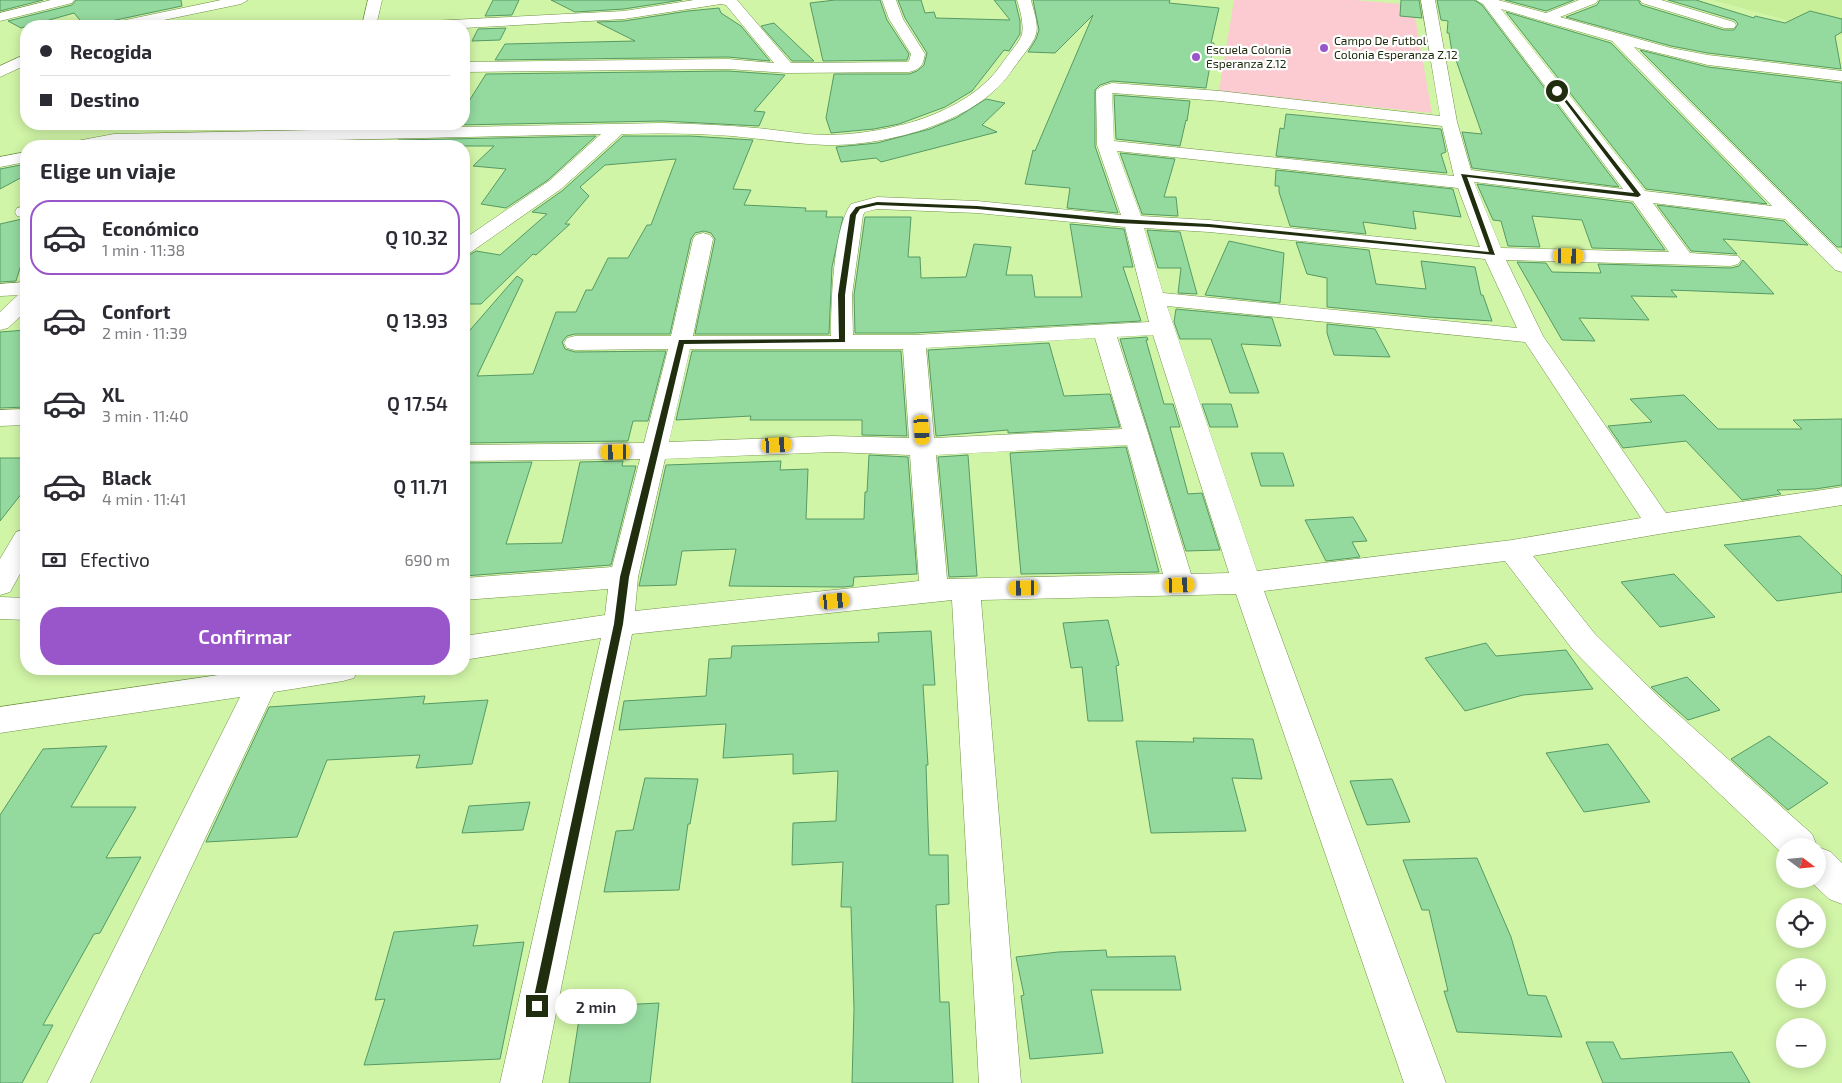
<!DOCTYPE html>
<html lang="es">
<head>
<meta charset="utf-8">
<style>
  body { margin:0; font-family:"Exo 2",sans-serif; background:#f7f7f7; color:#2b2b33; height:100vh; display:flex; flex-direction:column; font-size:19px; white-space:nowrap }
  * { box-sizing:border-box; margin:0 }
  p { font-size:16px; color:#7c7c81 }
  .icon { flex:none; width:28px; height:28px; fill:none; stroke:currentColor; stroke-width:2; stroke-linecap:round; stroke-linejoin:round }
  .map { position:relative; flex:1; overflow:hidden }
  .drawer { position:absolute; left:20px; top:140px; width:450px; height:535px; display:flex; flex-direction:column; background:#fff; border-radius:20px; box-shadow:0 2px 12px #0003 }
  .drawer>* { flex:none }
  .top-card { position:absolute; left:20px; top:20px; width:450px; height:110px; border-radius:20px; box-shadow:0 2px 12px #0003; display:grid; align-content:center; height:110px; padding:0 20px; background:#fff }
  .needle { width:32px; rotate:106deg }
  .fabs { position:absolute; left:1776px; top:838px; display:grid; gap:10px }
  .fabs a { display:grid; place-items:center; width:50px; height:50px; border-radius:50%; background:#fff; box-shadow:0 2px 12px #0003; font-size:25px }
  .end { position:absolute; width:22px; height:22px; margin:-11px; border:6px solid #202d0e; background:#fff; box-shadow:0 0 0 2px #fff }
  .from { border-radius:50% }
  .bubble { position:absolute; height:35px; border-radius:18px; background:#fff; box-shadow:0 2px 12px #0003; font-size:16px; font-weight:600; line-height:35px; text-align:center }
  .car { position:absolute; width:15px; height:30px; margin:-15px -8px; border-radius:6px; box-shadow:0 0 4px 1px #0007; background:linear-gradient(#f5c518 24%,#345 0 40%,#f5c518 0 76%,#345 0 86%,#f5c518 0) }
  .top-card b { display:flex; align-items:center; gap:18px; height:48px; font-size:19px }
  .top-card b+b { border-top:1px solid #e1e1e2 }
  .top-card i { width:12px; height:12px; background:#2b2b33 }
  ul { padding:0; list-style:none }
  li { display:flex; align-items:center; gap:15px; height:75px; margin:0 10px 8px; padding:0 10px; border:2px solid transparent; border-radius:20px }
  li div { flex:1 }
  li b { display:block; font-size:19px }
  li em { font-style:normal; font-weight:600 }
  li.current { border-color:#9955ca }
  li>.icon { width:45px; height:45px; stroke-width:1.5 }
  h2 { padding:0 20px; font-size:22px; line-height:60px }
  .pay { display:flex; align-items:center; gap:12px; height:55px; padding:0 20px; font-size:19px }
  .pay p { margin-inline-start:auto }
  .action { display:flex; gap:10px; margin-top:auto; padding:10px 20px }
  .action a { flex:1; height:58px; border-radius:20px; background:#9955ca; color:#fff; font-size:20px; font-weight:600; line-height:58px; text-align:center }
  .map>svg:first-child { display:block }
</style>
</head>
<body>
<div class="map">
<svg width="1842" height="1083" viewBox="0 0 1842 1083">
  <rect width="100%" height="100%" fill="#d1f5a7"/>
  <path fill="#c7ee98" d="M1713 0H1842V35Z"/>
  <path fill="#fccad1" d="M1234 0H1354L1413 5 1432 113 1219 91Z"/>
  <path fill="#94da9f" stroke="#569a63" d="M0 0H43L0 11Z
    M76 0H181L182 6 111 21 107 26H85L74 13 21 28 8 21 72 5Z
    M493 0H519L512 15 485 16Z
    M551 0H682L624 9 575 12Z
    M835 0H880L887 20 909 54 907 60 823 61 810 3Z
    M898 0H921L925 13 934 12 936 18 1010 20 994 0H1015L1020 21V34L1009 51 1004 50 972 91 945 107 899 124 874 129 831 133 826 118 834 74H909L917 71 924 65 927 53 905 18Z
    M1033 0H1170L1169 3 1219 8 1211 43H1214L1206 88 1112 81 1100 85 1095 90V146L1118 213 1067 208 1070 188 1025 184 1033 150 1035 151 1093 15 1055 53 1028 52 1036 39 1039 30Z
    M1401 0H1419L1422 18 1400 16Z
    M1437 0H1474L1482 5 1619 187 1472 168 1462 132 1482 134 1456 60 1453 59 1449 33H1447L1448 21 1441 20Z
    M1505 0H1574L1546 11Z
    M1600 0H1638L1641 5 1724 30H1734L1738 24 1735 20 1668 0H1696L1754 18 1755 16 1785 23 1810 11 1842 19V32L1835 36 1841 69 1708 53 1671 46 1566 17 1597 5Z
    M719 8 721 13 741 26 770 61 728 57 495 60 505 44 635 41 597 22 624 21 688 11Z
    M1506 12 1611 43 1767 204 1646 189Z
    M774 23 814 61H792L761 26Z
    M506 28 500 40 472 41 478 29Z
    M1640 50 1708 67 1842 83V247H1837Z
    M728 71 785 75 754 111 765 112 759 126 662 121 406 126 407 124H464V109L486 74Z
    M1114 95 1190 101 1187 121 1186 120 1180 146 1116 139Z
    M986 99 1005 103 982 125 997 132 881 162 876 158 841 162 836 147 877 143 930 129 956 118Z
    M1286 114 1441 129 1446 152 1441 154 1447 173 1276 156 1280 128 1284 129Z
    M596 136 548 180 506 208 481 204 506 169 473 166 494 146H395L398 140Z
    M623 136H690L753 140 733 189 751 190 744 205 806 208 805 211H827L826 217H843L832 267 829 334H695L715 239 711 233 704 231 695 233 691 239 670 334H575L567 336 562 342 565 349 575 352 666 351 648 421H633L628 441 464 443V337L517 276 523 280 477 376 533 374 556 312H576L586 290H592L608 258H628L647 225H651L676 159 605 165 580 187 589 196 565 224H570L536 255 533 254 481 304H464V258L476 251 500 255 547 214 532 212 562 191Z
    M1120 153 1175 159 1164 197H1176L1178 216 1142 214Z
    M26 164V175L0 189V169Z
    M1276 170 1453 189 1461 217 1413 211 1416 229 1363 222 1366 234 1290 226 1279 192V186H1275Z
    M1477 184 1632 203 1665 250 1592 248 1582 220 1532 216 1540 247 1508 246 1501 221 1493 220Z
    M1657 205 1784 221 1808 245 1723 239 1737 254 1691 251Z
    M865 217H911L908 257H920L921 278 966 277 974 244 1011 247 1006 275H1032L1035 297H1082L1070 224 1124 229 1133 267H1123L1141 321 914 333H855L854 295Z
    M22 219 26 220V249L16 281 0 282V224Z
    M1147 230 1180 232 1197 294 1178 293 1181 268H1158Z
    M1229 241 1284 253 1280 303 1205 295Z
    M1296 242 1369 250 1376 284 1426 289 1421 261 1475 267 1481 295H1483L1492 321 1429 317 1327 307V278L1307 274Z
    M1743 260 1774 294 1671 290 1677 297 1631 296 1649 320 1579 318 1595 341 1562 340 1517 262 1546 263 1552 272 1601 273 1598 264 1731 268 1739 266Z
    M1176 309 1272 318 1281 346 1241 344 1259 393H1230L1211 339H1180L1174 322Z
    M1327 324 1375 329 1390 357 1334 355 1327 333Z
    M26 330V407L0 408V332Z
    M1147 337 1148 340H1146L1164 404H1173L1180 427H1170L1188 494 1202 493 1220 550 1186 551 1120 339Z
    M1049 343 1064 396 1110 394 1120 427 1008 433V430L936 436 928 350Z
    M692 351H901L907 436 862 435V420H750L751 416 676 420Z
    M1684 395 1718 429H1802L1793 420 1842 419V485L1815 489 1777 490 1781 494 1742 500 1686 441 1623 448 1608 426 1652 422 1630 399Z
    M1202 404H1231L1238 427H1210Z
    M1126 447 1159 572 1021 574 1010 453Z
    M1251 453H1283L1294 486H1261Z
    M869 455 908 457 917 574 854 577 853 586 843 587 729 586 736 549 682 551 676 585 639 586 666 465 781 461 780 470 808 469 806 519H864L865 492H867Z
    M968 455 977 576 949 577 938 457Z
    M0 458H26V488L0 521Z
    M623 461 622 466H636L611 565 464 576V463L532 462 506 544 562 543 580 462Z
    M1353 517 1367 541 1352 542 1360 557 1326 561 1305 520Z
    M1800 536 1842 576V592L1777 601 1724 545Z
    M1674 574 1715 617 1660 627 1621 582Z
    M1108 620 1119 665 1116 666 1123 721H1088L1082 667 1071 668 1063 623Z
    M931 631 935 685H923L928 765H926L929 855H948L949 904 936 905 940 1002H949L953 1083H852L854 1009 851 907H841L843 862 792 865 793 823 836 821 838 771 793 774V754L723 758 726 724 619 730 624 701 706 696 709 659 731 658 732 646 879 642 878 633Z
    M1486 643 1496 656 1566 650 1593 689 1523 695 1465 711 1425 658Z
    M1687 677 1720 710 1688 720 1651 687Z
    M425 696 423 704 488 700 472 764 416 768 420 755 327 760 297 837 206 842 269 707Z
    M1769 736 1828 783 1788 810 1731 759Z
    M1193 738 1253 739 1262 779 1232 778 1246 831 1151 833 1136 741 1194 742Z
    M1608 744 1650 802 1584 812 1546 753Z
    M107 746 71 807H136L106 858 141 857 100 933 94 934 43 1025H53L22 1083H0V815L43 749Z
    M645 778 698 779 690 824H688L679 890 604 892 616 831 633 830Z
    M1392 779 1410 822 1367 825 1350 781Z
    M530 802 523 830 462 833 469 806Z
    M1477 858 1511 937 1528 995 1546 996 1562 1037 1457 1032 1444 991H1448L1429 910H1422L1403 860Z
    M478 925 473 946 524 942 500 1059 364 1065 385 999 375 1000 394 932Z
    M1106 950 1107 957 1175 956 1181 990H1091L1103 1053 1030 1059 1021 996 1024 995 1016 957 1058 952Z
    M659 1003 650 1083H569L581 1007Z
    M1586 1042H1613L1621 1059 1732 1052 1750 1083H1603Z"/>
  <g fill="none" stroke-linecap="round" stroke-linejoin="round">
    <g stroke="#719147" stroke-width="1">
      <path id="minor" d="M51 0H74L72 3 0 21V13Z
        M221 0H248L241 4 135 26H109L111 23 116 22Z
        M368 0H382L376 26H362Z
        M694 0H737L791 63 907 62 909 61 911 54 889 19 882 0H896L903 19 925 54C923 65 921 69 909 72L787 73 728 69 464 72V62L728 59 774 63 726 5 721 4 624 19 464 28 405 26 407 23 412 22 624 11Z
        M1017 0H1031C1033 10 1039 23 1036 34 1034 43 1019 60 1013 69 979 122 887 146 827 145 795 144 763 139 732 136 695 133 658 133 622 134L561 189 471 252 464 254V239L549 181 601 134 68 146 71 142 114 134 662 123C694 124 725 125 756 128 780 130 804 135 828 135 886 134 966 115 1001 65 1006 57 1020 42 1022 34 1024 23 1020 10 1017 0Z
        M1421 0H1435L1457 122 1471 170 1623 189 1483 4 1476 0H1498L1546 13 1579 0H1598L1596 3 1560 17 1671 48 1708 55 1842 71V81L1708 65 1634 47 1842 254V272L1835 270 1785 219 1653 203 1690 253 1738 256 1741 260 1738 264 1731 266 1506 260 1543 336 1666 513 1842 487V505L1659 534 1533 556 1595 634 1662 700 1812 834 1817 846H1785V856L1640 718 1573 650 1505 561 1264 591 1446 1083H1404L1236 594 981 600 1021 1083H979L952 600 632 634 542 1083H500L601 638 464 660V636L605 615 608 589 464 600V578L612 567 640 459 464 461V445L644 443 668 349 575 350 567 348 564 343 567 338 575 336H671L693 239 696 235 703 233 710 235 713 239 693 336H831C831 303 833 229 851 204L877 197 977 201 1121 215 1097 145 1096 91C1100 86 1106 85 1112 83L1220 91 1440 116ZM1501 9 1612 41 1772 206 1645 191ZM1112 93 1220 101 1442 126 1454 176 1114 141ZM1117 151 1458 188 1480 247 1209 220 1141 216ZM1474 182 1633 201 1669 252 1501 248ZM877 209 977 213 1125 227 1149 322 914 335H853L852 295 863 215 865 212ZM1144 228 1209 232 1485 259 1517 328 1163 293ZM1167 306 1525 342 1641 518 1512 540 1257 571ZM1153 335 1229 573 1191 574 1149 436 1117 337ZM1095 338 1122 429 934 438 926 348ZM690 349H903L909 438 832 436 669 442ZM1127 445 1163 574 947 579 936 455ZM832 452 910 455 919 581 635 611 638 577 665 459Z
        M1640 0H1661L1734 22 1736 25 1734 28H1724L1642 3Z
        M26 54V65L0 77V66Z
        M26 152V162L0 167V157Z
        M26 206V218L17 216 15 212 17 208Z
        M26 282V311L8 328 0 330V312L18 295H22L0 296V284Z
        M26 409V425L0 426V410Z
        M26 529V563L10 592 0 595V559L16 532Z
        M0 597 26 598V620L0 619Z
        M259 669H358L354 678 343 681 274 692 90 1083H47L240 697 0 733V707Z
        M1818 847 1831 852 1842 863V904L1829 899 1808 879H1818Z"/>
    </g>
    <use href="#minor" fill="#fff" fill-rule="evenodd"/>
  </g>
  <path fill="#202d0e" d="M1556 90H1559L1641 195 1638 197 1467 177 1495 255 1209 227 1118 223 977 209 877 205 860 209 856 215 845 295V342L684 344 629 577 623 624 543 1006 542 1011 537 1012 533 1011 532 1006 614 624 620 577 679 340 839 339 838 295 850 215 856 207 877 202 977 206 1118 219 1209 224 1489 252 1461 174 1634 193Z"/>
  <g fill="#9955ca" stroke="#fff" stroke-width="2">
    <circle cx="1324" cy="48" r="5"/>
    <circle cx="1196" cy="57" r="5"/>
  </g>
  <g text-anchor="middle" stroke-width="4.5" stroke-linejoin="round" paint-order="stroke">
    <g font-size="12" fill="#202d0e" stroke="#fff" text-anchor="start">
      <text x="1334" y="45">Campo De Futbol<tspan x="1334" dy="14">Colonia Esperanza Z.12</tspan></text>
      <text x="1206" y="54">Escuela Colonia<tspan x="1206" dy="14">Esperanza Z.12</tspan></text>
    </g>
  </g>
</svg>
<div class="fabs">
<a><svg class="needle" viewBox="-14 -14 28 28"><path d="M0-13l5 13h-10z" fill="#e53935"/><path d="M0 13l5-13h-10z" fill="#7c7c81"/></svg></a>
<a><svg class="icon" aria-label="locate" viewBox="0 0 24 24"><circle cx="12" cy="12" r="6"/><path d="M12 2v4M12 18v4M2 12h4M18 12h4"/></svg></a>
<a>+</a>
<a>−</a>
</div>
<i class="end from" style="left:1557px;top:91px"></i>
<i class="end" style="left:537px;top:1006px"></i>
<div class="bubble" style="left:555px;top:989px;width:82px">2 min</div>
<i class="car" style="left:1569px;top:256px;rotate:91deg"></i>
<i class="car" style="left:922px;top:430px;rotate:176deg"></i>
<i class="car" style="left:777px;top:445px;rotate:87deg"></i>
<i class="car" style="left:616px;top:452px;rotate:269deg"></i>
<i class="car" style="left:1180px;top:585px;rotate:88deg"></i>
<i class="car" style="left:1024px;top:588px;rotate:269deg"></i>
<i class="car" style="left:835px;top:601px;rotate:84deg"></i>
<div class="top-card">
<b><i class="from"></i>Recogida</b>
<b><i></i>Destino</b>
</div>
<section class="drawer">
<h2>Elige un viaje</h2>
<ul>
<li class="current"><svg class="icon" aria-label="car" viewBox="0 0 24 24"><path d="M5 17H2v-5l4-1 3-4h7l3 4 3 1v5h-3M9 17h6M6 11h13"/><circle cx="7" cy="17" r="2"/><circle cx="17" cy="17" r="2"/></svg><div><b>Económico</b><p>1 min · 11:38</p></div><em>Q 10.32</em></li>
<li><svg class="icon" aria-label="car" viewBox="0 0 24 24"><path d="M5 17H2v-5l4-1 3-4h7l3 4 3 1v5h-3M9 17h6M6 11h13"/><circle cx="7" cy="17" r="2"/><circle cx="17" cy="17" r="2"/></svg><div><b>Confort</b><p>2 min · 11:39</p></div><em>Q 13.93</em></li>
<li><svg class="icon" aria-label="car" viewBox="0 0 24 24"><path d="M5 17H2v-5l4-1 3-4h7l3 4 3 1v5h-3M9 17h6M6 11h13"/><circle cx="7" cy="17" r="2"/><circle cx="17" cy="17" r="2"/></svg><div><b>XL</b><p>3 min · 11:40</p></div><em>Q 17.54</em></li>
<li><svg class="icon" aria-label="car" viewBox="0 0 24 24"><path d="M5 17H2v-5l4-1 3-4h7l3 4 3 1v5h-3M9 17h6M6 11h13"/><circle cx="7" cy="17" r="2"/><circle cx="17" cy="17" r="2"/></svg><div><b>Black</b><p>4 min · 11:41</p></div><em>Q 11.71</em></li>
</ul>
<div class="pay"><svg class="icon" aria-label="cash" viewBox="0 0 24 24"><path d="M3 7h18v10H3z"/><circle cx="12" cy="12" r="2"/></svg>Efectivo<p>690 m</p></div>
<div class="action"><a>Confirmar</a></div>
</section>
</div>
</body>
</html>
